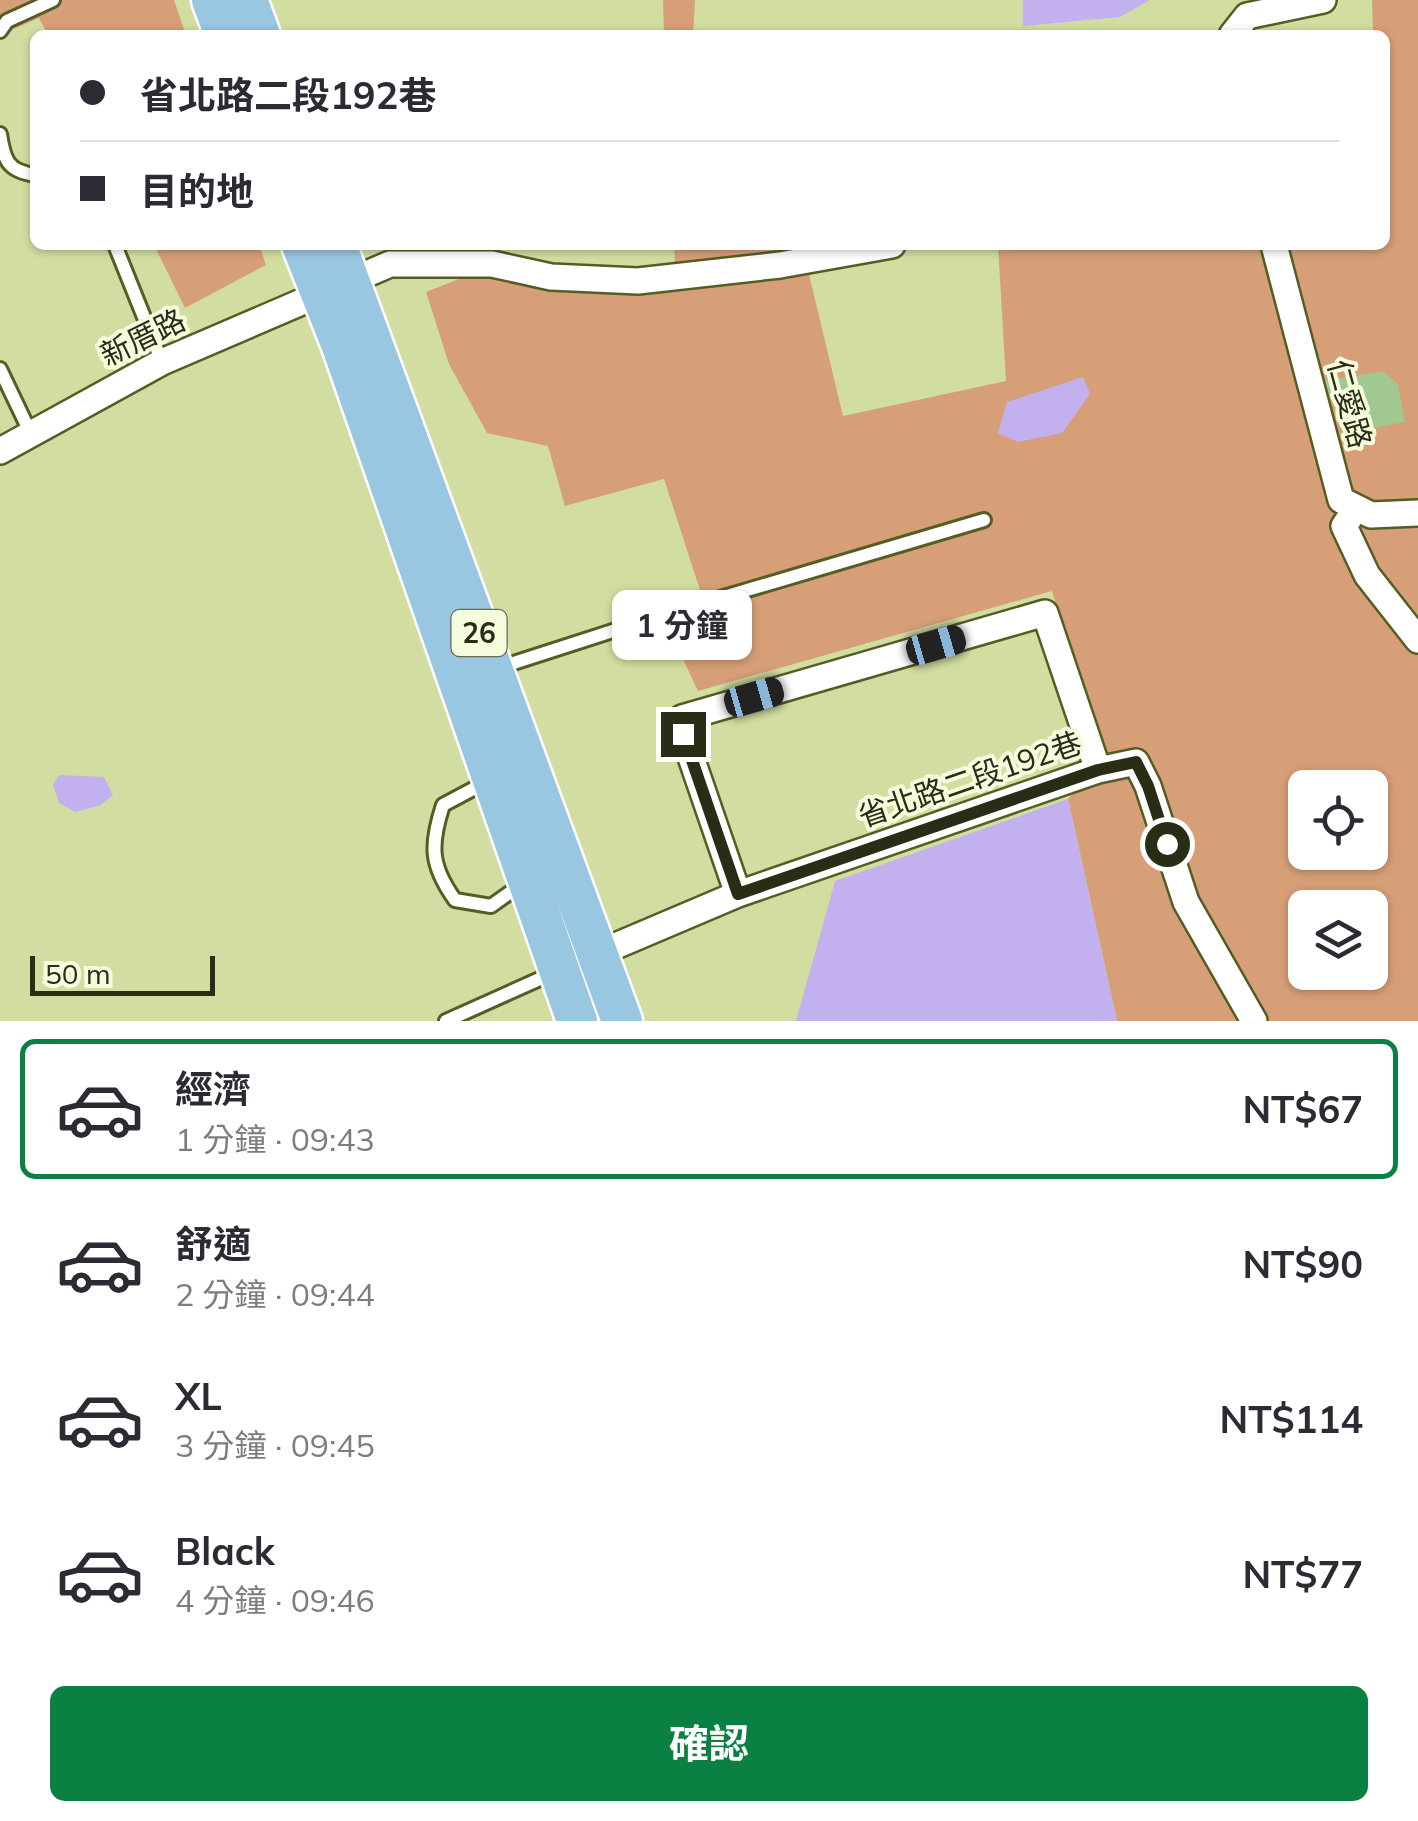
<!DOCTYPE html>
<html lang="zh-TW">
<head>
<meta charset="utf-8">
<style>
  body { margin:0; font-family:Mulish,"Noto Sans TC",sans-serif; background:#f2f2f3; color:#2b2b33; height:100vh; display:flex; flex-direction:column; font-size:38px; white-space:nowrap }
  * { box-sizing:border-box; margin:0 }
  p { font-size:32px; color:#7c7c81 }
  .icon { flex:none; width:55px; height:55px; fill:none; stroke:currentColor; stroke-width:2; stroke-linecap:round; stroke-linejoin:round }
  .map { position:relative; height:1021px; overflow:hidden }
  .sheet { display:flex; flex-direction:column; background:#fff; flex:1 }
  .sheet>* { flex:none }
  .banner { position:absolute; left:30px; top:30px; width:1360px; height:220px; border-radius:15px; box-shadow:0 2px 8px #0004; display:grid; align-content:center; height:220px; padding:0 50px; background:#fff }
  .controls { position:absolute; left:1288px; top:770px; display:grid; gap:20px }
  .controls a { display:grid; place-items:center; width:100px; height:100px; border-radius:15px; background:#fff; box-shadow:0 2px 8px #0004; font-size:50px }
  .scale { position:absolute; left:30px; bottom:25px; width:185px; box-sizing:border-box; padding-left:10px; border:5px solid #292d15; border-top:0; font-size:28px; line-height:35px; white-space:nowrap; color:#292d15; -webkit-text-stroke:8px #f5fbdd; paint-order:stroke }
  .end { position:absolute; width:45px; height:45px; margin:-22px; border:12px solid #292d15; background:#fff; box-shadow:0 0 0 5px #fff }
  .from { border-radius:50% }
  .bubble { position:absolute; height:70px; border-radius:15px; background:#fff; box-shadow:0 2px 8px #0004; font-size:32px; font-weight:700; line-height:70px; text-align:center }
  .car { position:absolute; width:30px; height:60px; margin:-30px -15px; border-radius:12px; box-shadow:0 0 8px 2px #0007; background:linear-gradient(#222 24%,#8ab4d8 0 40%,#222 0 76%,#8ab4d8 0 86%,#222 0) }
  .banner b { display:flex; align-items:center; gap:35px; height:95px; font-size:38px }
  .banner b+b { border-top:2px solid #e1e1e2 }
  .banner i { width:25px; height:25px; background:#2b2b33 }
  ul { padding:18px 0 0; list-style:none }
  li { display:flex; align-items:center; gap:30px; height:140px; margin:0 20px 15px; padding:0 30px; border:5px solid transparent; border-radius:15px }
  li div { flex:1 }
  li b { display:block; font-size:38px }
  li em { font-style:normal; font-weight:700 }
  li.current { border-color:#0b8043 }
  li>.icon { width:90px; height:90px; stroke-width:1.5 }
  .action { display:flex; gap:20px; margin-top:auto; padding:20px 50px }
  .action a { flex:1; height:115px; border-radius:15px; background:#0b8043; color:#fff; font-size:40px; font-weight:700; line-height:115px; text-align:center }
  .map>svg:first-child { display:block }
</style>
</head>
<body>
<div class="map">
<svg width="1418" height="1021" viewBox="0 0 1418 1021">
  <rect width="100%" height="100%" fill="#d2dea1"/>
  <path fill="#d79f77" fill-rule="evenodd" d="M0 0H174L186 35H48L39 18 0 35Z
    M663 0H695L693 35H664Z
    M1372 0H1418V1021H1117L1068 799 1103 759 1052 591 698 691 664 619 700 590 664 479 565 506 548 446 487 433 449 364 426 292 466 276 676 282 674 245H802L843 416 1006 381 998 245H1385V35H1373ZM1305 788H1370V852H1305ZM1305 908H1370V972H1305Z
    M154 245H259L266 265 185 308Z"/>
  <path fill="#c2b1ee" d="M1023 0H1150L1120 17 1023 26Z
    M1083 377 1090 394 1062 433 1018 442 998 433 1007 402Z
    M59 775 104 777 113 795 99 806 75 812 59 803 53 785Z
    M1068 799 1117 1021H796L835 881Z"/>
  <path fill="#a0c890" d="M1383 371 1398 384 1405 422 1344 433 1337 392 1323 395 1320 382Z"/>
  <g fill="none" stroke-linecap="round" stroke-linejoin="round">
    <g stroke="#545d23" stroke-width="18">
      <path id="service" d="M0 31 7 21 53 0
        M0 134C4 161 8 171 35 175
        M115 245 162 362
        M0 369 30 432
        M495 669 656 617 984 520
        M490 780 443 805C430 845 430 865 455 900L491 906 522 884
        M446 1021 553 973"/>
    </g>
    <g stroke="#545d23" stroke-width="30">
      <path id="minor" d="M1232 35 1247 16 1323 0
        M1274 245 1341 500 1371 515 1418 513
        M0 451 162 362 390 264H492L551 277 638 281 780 265 892 245
        M1355 510 1344 526 1367 575 1418 640
        M738 894 683 734 682 718 1045 613 1098 770
        M559 970 738 894 1098 770 1136 762 1148 786 1186 902 1254 1021"/>
    </g>
    <g stroke="#fff" stroke-width="45">
      <path id="primary" d="M212 0 225 35
        M247 0 260 35
        M302 245 342 346 577 1021
        M336 245 622 1021"/>
    </g>
    <use href="#service" stroke="#fff" stroke-width="12"/>
    <use href="#minor" stroke="#fff" stroke-width="25"/>
    <use href="#primary" stroke="#99c6e0" stroke-width="40"/>
  </g>
  <g fill="none" stroke-linecap="round" stroke-linejoin="round">
    <path stroke="#292d15" stroke-width="12" d="M683 734 738 894 1098 770 1136 762 1148 786 1167 844"/>
  </g>
  <g text-anchor="middle" stroke-width="8" stroke-linejoin="round" paint-order="stroke">
    <rect fill="#f5fbdd" stroke="#666b51" stroke-width="2.5" x="451.5" y="610" width="55" height="46" rx="8"/>
    <g font-size="28" font-weight="bold" fill="#292d15">
      <text x="479" y="643">26</text>
    </g>
    <g font-size="30" fill="#292d15" stroke="#f5fbdd">
      <text transform="translate(143 338) rotate(-26)" y="10">新厝路</text>
      <text transform="translate(1349 404) rotate(75)" y="10">仁愛路</text>
      <text transform="translate(970 780) rotate(-19)" y="10">省北路二段192巷</text>
    </g>
  </g>
</svg>
<div class="controls">
<a><svg class="icon" aria-label="locate" viewBox="0 0 24 24"><circle cx="12" cy="12" r="6"/><path d="M12 2v4M12 18v4M2 12h4M18 12h4"/></svg></a>
<a><svg class="icon" aria-label="layers" viewBox="0 0 24 24"><path d="M12 4l9 5-9 5-9-5zM3 14l9 5 9-5"/></svg></a>
</div>
<div class="scale">50 m</div>
<i class="end from" style="left:1167px;top:844px"></i>
<i class="end" style="left:683px;top:734px"></i>
<div class="bubble" style="left:612px;top:590px;width:140px">1 分鐘</div>
<i class="car" style="left:936px;top:645px;rotate:74deg"></i>
<i class="car" style="left:754px;top:697px;rotate:74deg"></i>
<div class="banner">
<b><i class="from"></i>省北路二段192巷</b>
<b><i></i>目的地</b>
</div>
</div>
<section class="sheet">
<ul>
<li class="current"><svg class="icon" aria-label="car" viewBox="0 0 24 24"><path d="M5 17H2v-5l4-1 3-4h7l3 4 3 1v5h-3M9 17h6M6 11h13"/><circle cx="7" cy="17" r="2"/><circle cx="17" cy="17" r="2"/></svg><div><b>經濟</b><p>1 分鐘 · 09:43</p></div><em>NT$67</em></li>
<li><svg class="icon" aria-label="car" viewBox="0 0 24 24"><path d="M5 17H2v-5l4-1 3-4h7l3 4 3 1v5h-3M9 17h6M6 11h13"/><circle cx="7" cy="17" r="2"/><circle cx="17" cy="17" r="2"/></svg><div><b>舒適</b><p>2 分鐘 · 09:44</p></div><em>NT$90</em></li>
<li><svg class="icon" aria-label="car" viewBox="0 0 24 24"><path d="M5 17H2v-5l4-1 3-4h7l3 4 3 1v5h-3M9 17h6M6 11h13"/><circle cx="7" cy="17" r="2"/><circle cx="17" cy="17" r="2"/></svg><div><b>XL</b><p>3 分鐘 · 09:45</p></div><em>NT$114</em></li>
<li><svg class="icon" aria-label="car" viewBox="0 0 24 24"><path d="M5 17H2v-5l4-1 3-4h7l3 4 3 1v5h-3M9 17h6M6 11h13"/><circle cx="7" cy="17" r="2"/><circle cx="17" cy="17" r="2"/></svg><div><b>Black</b><p>4 分鐘 · 09:46</p></div><em>NT$77</em></li>
</ul>
<div class="action"><a>確認</a></div>
</section>
</body>
</html>
